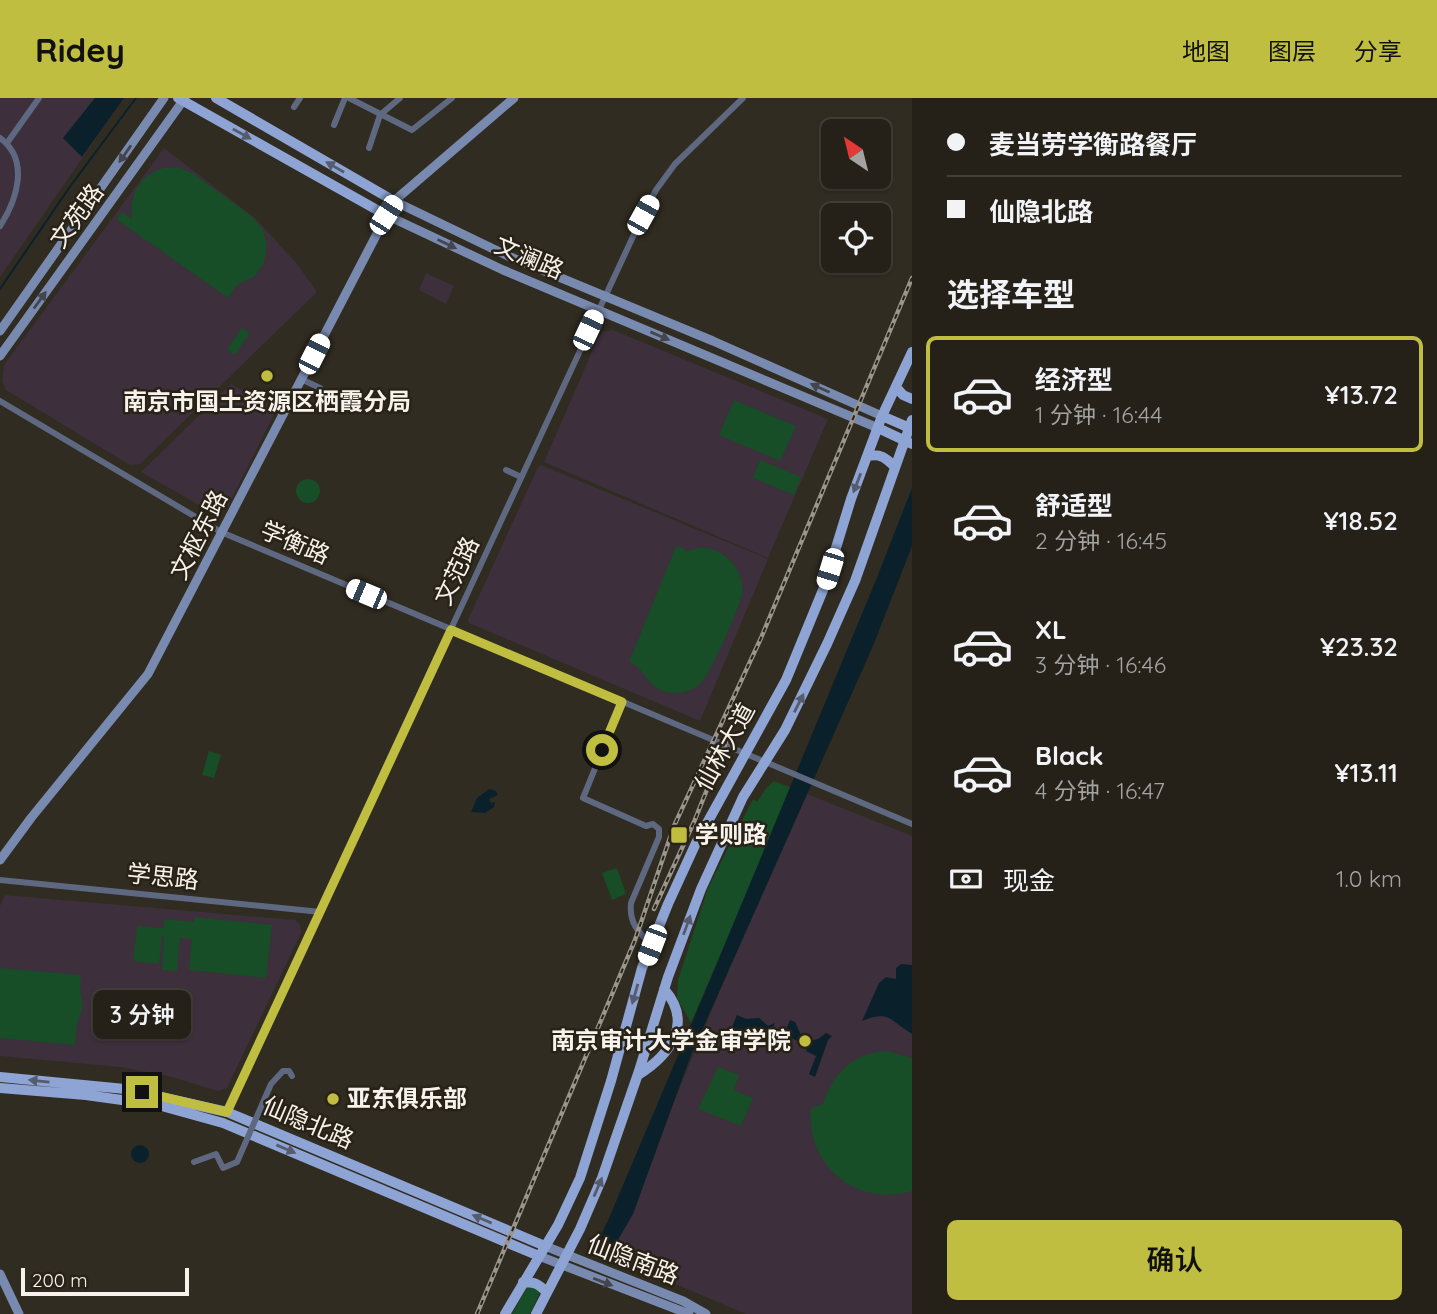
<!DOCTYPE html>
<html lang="zh">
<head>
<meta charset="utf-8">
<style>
  body { margin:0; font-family:Quicksand,"Noto Sans SC",sans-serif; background:#2d2922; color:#f1f3f6; height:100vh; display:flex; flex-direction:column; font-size:26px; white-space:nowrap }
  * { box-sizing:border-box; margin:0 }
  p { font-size:23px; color:#a3a3a2 }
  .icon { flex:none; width:38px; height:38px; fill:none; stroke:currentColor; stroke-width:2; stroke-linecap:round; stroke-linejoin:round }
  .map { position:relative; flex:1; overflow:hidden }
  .drawer { display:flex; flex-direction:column; background:#252119; width:525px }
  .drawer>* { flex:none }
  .hud { display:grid; align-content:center; height:154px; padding:0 35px; background:#252119 }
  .needle { width:46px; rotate:325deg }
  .controls { position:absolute; left:821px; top:21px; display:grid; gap:14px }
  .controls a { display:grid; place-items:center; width:70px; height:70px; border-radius:10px; background:#252119; box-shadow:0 2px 5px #0004,0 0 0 2px #423e38; font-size:35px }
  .scale { position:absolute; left:21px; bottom:18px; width:168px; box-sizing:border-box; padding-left:7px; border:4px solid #f7f3ec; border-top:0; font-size:19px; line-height:24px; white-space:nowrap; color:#f7f3ec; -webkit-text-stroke:5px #282217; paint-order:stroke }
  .end { position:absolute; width:32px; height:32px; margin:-16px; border:9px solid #c0be41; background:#111; box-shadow:0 0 0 4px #111 }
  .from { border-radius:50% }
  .bubble { position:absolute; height:49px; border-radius:10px; background:#252119; box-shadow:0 2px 5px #0004,0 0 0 2px #423e38; font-size:23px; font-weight:600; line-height:49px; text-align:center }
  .car { position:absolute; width:21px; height:42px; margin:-21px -10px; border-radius:9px; box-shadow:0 0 5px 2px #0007; background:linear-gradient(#fff 24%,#345 0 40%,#fff 0 76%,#345 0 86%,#fff 0) }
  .hud b { display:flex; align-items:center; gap:24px; height:66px; font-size:26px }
  .hud b+b { border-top:2px solid #423e38 }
  .hud i { width:18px; height:18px; background:#f1f3f6 }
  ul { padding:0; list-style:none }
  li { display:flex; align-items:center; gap:21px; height:116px; margin:0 14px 10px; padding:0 21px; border:4px solid transparent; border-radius:10px }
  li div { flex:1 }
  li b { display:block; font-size:26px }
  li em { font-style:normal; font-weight:600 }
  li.current { border-color:#c0be41 }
  li>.icon { width:63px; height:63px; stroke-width:1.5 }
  h2 { padding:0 35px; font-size:32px; line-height:84px }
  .pay { display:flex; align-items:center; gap:18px; height:77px; padding:0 35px; font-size:26px }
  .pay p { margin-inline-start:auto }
  .button { display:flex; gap:14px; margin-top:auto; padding:14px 35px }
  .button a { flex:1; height:80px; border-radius:10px; background:#c0be41; color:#111; font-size:28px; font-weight:600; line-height:80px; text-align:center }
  header { display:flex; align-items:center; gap:42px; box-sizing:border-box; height:98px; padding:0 35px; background:#c0be41; color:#111 }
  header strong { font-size:33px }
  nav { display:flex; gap:38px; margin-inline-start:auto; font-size:24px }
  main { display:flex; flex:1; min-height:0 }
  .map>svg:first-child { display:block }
</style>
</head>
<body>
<header>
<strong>Ridey</strong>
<nav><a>地图</a><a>图层</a><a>分享</a></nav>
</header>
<main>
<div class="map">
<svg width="912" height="1216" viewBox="0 0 912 1216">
  <rect width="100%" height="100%" fill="#312c21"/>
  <path fill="#3d2f3c" d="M0 0H124L0 179Z
    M164 50 256 121 297 166 317 194 140 366 130 367 6 292 2 283 4 267Z
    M426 175 454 188 446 206 419 192Z
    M613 232 828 321 768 460 544 364 598 240 603 234Z
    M231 286 276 312 227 410 208 412 141 374Z
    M541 367 768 461 700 623 469 525 468 522 538 369Z
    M807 696 912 738V1216H746L619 1162 615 1156 614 1148 799 702Z
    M5 797 295 822 300 827 301 835 227 990 218 993 168 978 120 969 0 958V808Z"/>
  <path fill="#174d27" d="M163 70H181L192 75 249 116 263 131 267 148 264 165 255 178 236 188 228 200 116 121 122 114 132 121C129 97 139 78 163 70Z
    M242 230 250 235 235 257 227 251Z
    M734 302 796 328 780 363 719 337Z
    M760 362 801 379 794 397 753 380Z
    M296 393a12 12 0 1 1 24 0a12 12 0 1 1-24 0Z
    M676 448 685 451 684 454C691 452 699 449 705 450 727 452 745 474 742 496 740 509 710 577 701 585 695 591 685 595 676 595 646 595 648 571 629 564Z
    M209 653 221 657 214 680 202 677Z
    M774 683 792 690 691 925 677 900 678 882 708 790 753 701 757 704 767 689Z
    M617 770 626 796 612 802 602 775Z
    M195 819 272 827 266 880 189 872 192 841 180 840 177 873 162 872 164 838H162L159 866 133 863 137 828 163 830 164 821 194 824Z
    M0 870 81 877 80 893 83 909 77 926 75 947 0 940Z
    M887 953 912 960V1093C857 1110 805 1067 811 1010L823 1006C832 976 854 954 887 953Z
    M718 969 739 977 734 992 753 1000 741 1028 698 1011Z
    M528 1188 539 1191 540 1194 530 1216H512Z"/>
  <path fill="#0a212c" d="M95 0H124L82 59 63 40Z
    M912 390V448L873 548 691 957 633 1116 615 1147 601 1139 710 882 876 482Z
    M489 691 496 693 498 697 489 701 491 705 495 704 494 709 485 715 471 714 477 700Z
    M901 866 912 867V936C889 922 890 912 862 923L879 885 886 879 896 881V870Z
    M737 917 746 921 759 920 768 928 775 925 769 939 757 936 743 945 730 940 732 935 730 934Z
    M790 922 795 924 801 937 798 943 784 937Z
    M826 935 832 938 828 942 815 979 809 976 816 958 806 953 810 943 818 941Z
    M131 1056a9 9 0 1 1 18 0a9 9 0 1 1-18 0Z"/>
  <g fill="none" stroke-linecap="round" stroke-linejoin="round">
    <path stroke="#0a212c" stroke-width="2" d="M0 191 69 90 136 0"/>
    <path stroke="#0a212c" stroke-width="10" d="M602 1149 610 1129"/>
    <path stroke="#5e6981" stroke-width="6" d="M349 0 412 32 452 0
      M294 9 300 0
      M334 27 345 0
      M0 40C30 62 17 102 0 128
      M7 45 39 0
      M369 50 380 17 400 0
      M301 281 320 290
      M0 303 221 434 912 726
      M506 372 521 379
      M622 604 583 700 646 728 653 726 659 731V739L631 805C629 825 638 834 652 847
      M0 782 321 814
      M226 1016 643 117 656 92 675 66 743 0"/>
    <path stroke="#798ab0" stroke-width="9" d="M394 103 508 158 713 243 882 318
      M386 117 503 172 878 330
      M0 233 164 0
      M0 258 185 0
      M0 762 31 720 148 576 394 103 514 0
      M545 1148 683 1203 706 1216
      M539 1158 689 1216
      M0 1176 19 1216"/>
    <path stroke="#8ea4d5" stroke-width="10" d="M178 0 386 117
      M216 0 394 103
      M896 289 903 297 912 301
      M882 318 912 331
      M878 330 912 346
      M868 358C880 355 886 360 895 369
      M638 977C670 957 694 925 664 891
      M0 979 125 991 227 1014 545 1148
      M0 990 86 997 158 1007 223 1025 539 1158
      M523 1184C535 1184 539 1186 546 1194
      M505 1216 558 1127 580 1080 611 983 642 870 668 806 696 745 786 582 823 492 851 401 882 318 912 254
      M536 1216 580 1131 602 1080 639 973 668 879 701 791 743 699 785 632 827 546 855 483 912 322"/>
    <g stroke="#9a968d" stroke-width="4.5">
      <path id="rail" d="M654 811 694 724 734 624
        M477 1216 635 842 674 728 761 540 912 180"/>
    </g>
    <use href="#rail" stroke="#282217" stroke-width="2" stroke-dasharray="5" stroke-linecap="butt"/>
    <path stroke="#5e6981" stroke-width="6" d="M194 1064 216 1056 223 1070 237 1064 271 986 283 973H289L292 978"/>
  </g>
  <defs><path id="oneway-solid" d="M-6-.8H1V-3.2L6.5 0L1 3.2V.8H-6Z" transform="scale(1.75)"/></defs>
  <g fill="#565c6c">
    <use href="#oneway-solid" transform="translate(242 36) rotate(29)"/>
    <use href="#oneway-solid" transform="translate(335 69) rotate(-150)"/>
    <use href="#oneway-solid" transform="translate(857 385) rotate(111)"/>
    <use href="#oneway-solid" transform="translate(799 605) rotate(-63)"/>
    <use href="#oneway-solid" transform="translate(687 827) rotate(-70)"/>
    <use href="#oneway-solid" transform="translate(635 896) rotate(106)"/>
    <use href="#oneway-solid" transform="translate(39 983) rotate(-174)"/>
    <use href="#oneway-solid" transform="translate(286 1051) rotate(23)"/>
    <use href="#oneway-solid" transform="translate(598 1089) rotate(-67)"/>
    <use href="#oneway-solid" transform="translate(482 1121) rotate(-157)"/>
  </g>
  <g fill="#44464d">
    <use href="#oneway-solid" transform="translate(125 56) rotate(125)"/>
    <use href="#oneway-solid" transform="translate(447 146) rotate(26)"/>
    <use href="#oneway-solid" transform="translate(40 202) rotate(-54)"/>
    <use href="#oneway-solid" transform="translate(660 238) rotate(23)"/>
    <use href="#oneway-solid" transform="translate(820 290) rotate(-156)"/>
    <use href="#oneway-solid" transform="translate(603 1184) rotate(21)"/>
  </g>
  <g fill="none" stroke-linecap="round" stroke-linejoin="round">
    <path stroke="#c0be41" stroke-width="9" d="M142 994 227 1014 451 532 622 604 602 652"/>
  </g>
  <g fill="#c0be41" stroke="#282217" stroke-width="2.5">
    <circle cx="267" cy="278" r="7"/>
    <rect x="670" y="728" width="18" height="18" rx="3.5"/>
    <circle cx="805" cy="943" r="7"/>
    <circle cx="333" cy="1001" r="7"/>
  </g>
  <g text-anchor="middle" stroke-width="5" stroke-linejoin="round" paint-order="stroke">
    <g font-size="24" fill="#f7f3ec" stroke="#282217">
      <text transform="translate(77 118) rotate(-54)" y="8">文苑路</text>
      <text transform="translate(529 160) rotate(23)" y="8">文澜路</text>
      <text transform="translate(199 437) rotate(-63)" y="8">文枢东路</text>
      <text transform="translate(295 445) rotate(23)" y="8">学衡路</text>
      <text transform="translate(457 473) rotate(-65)" y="8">文范路</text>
      <text transform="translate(725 649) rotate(-61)" y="8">仙林大道</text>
      <text transform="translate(163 779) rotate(6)" y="8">学思路</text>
      <text transform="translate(308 1025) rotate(23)" y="8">仙隐北路</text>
      <text transform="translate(633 1162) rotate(21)" y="8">仙隐南路</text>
    </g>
    <g font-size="24" font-weight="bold" fill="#f7f3ec" stroke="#282217" text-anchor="start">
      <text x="267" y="312" text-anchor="middle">南京市国土资源区栖霞分局</text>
      <text x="695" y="745">学则路</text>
      <text x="791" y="951" text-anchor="end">南京审计大学金审学院</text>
      <text x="347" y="1009">亚东俱乐部</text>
    </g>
  </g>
</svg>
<div class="controls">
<a><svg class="needle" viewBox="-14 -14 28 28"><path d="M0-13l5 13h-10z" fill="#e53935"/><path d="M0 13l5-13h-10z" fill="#a3a3a2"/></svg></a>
<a><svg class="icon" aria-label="locate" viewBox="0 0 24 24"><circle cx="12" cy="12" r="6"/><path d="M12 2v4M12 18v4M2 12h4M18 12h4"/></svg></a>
</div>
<div class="scale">200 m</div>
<i class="end from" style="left:602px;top:652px"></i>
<i class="end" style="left:142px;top:994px"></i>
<div class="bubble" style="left:93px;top:892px;width:98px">3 分钟</div>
<i class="car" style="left:386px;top:117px;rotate:33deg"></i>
<i class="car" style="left:643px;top:117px;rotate:29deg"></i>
<i class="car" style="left:588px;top:232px;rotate:25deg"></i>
<i class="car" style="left:314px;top:256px;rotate:27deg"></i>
<i class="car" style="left:830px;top:471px;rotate:197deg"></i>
<i class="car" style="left:366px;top:496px;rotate:293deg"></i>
<i class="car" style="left:652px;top:847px;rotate:201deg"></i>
</div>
<section class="drawer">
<div class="hud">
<b><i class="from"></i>麦当劳学衡路餐厅</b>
<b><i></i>仙隐北路</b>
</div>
<h2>选择车型</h2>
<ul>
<li class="current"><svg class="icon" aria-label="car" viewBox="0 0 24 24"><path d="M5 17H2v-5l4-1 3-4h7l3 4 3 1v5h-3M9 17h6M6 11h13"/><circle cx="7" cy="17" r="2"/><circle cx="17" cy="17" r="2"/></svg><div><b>经济型</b><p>1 分钟 · 16:44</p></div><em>¥13.72</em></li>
<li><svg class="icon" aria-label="car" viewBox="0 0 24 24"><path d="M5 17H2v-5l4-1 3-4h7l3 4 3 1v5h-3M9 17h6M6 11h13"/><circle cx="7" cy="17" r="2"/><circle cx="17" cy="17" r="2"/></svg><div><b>舒适型</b><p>2 分钟 · 16:45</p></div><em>¥18.52</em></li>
<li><svg class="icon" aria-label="car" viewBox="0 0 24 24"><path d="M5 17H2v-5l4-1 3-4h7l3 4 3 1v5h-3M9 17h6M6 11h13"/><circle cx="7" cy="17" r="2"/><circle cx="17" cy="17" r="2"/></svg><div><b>XL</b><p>3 分钟 · 16:46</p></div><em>¥23.32</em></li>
<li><svg class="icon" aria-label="car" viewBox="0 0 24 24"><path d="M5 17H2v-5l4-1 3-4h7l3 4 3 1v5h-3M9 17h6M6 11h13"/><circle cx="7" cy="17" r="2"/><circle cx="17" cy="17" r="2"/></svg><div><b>Black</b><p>4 分钟 · 16:47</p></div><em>¥13.11</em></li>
</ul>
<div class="pay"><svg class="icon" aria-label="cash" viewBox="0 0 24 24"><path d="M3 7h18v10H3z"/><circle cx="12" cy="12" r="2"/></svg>现金<p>1.0 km</p></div>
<div class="button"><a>确认</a></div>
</section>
</main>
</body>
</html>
